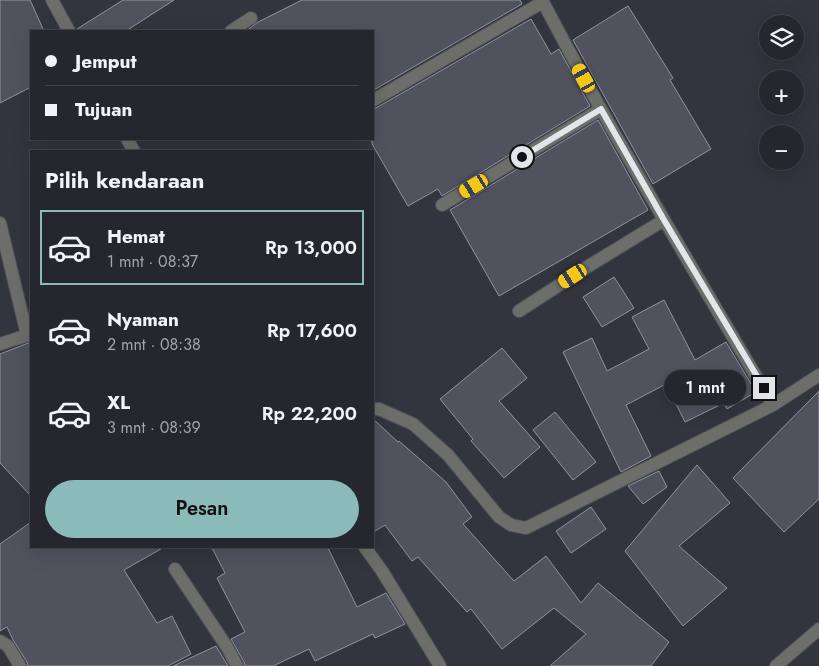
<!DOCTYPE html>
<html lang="id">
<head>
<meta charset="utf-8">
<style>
  body { margin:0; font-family:Jost,sans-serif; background:#32333a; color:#f1f3f6; height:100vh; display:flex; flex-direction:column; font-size:19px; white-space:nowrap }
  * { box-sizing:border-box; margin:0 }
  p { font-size:16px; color:#a4a5aa }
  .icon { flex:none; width:28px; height:28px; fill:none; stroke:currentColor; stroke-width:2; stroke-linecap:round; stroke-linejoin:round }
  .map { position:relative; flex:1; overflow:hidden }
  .panel { position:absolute; left:30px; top:150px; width:344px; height:398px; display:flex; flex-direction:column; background:#26272e; border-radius:0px; box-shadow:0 5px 20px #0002,0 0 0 1px #42444a }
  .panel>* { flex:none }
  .hud { position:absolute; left:30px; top:30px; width:344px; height:110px; border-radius:0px; box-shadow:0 5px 20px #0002,0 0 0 1px #42444a; display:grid; align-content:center; height:110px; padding:0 15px; background:#26272e }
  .fabs { position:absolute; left:759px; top:15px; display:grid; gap:10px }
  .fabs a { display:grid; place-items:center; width:45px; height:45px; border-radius:50%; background:#26272e; box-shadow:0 5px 20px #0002,0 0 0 1px #42444a; font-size:25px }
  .end { position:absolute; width:22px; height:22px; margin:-11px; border:6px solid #e3e5eb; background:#111; box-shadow:0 0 0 2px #111 }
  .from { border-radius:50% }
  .bubble { position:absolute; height:35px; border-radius:18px; background:#26272e; box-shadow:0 5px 20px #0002,0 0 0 1px #42444a; font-size:16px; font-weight:600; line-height:35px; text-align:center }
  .car { position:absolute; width:15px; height:30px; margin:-15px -8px; border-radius:6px; box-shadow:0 0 4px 1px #0007; background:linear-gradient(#f5c518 24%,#345 0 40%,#f5c518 0 76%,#345 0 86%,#f5c518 0) }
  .hud b { display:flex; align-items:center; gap:18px; height:48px; font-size:19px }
  .hud b+b { border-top:1px solid #42444a }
  .hud i { width:12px; height:12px; background:#f1f3f6 }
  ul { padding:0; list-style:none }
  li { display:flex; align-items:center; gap:15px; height:75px; margin:0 10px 8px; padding:0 5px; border:2px solid transparent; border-radius:0px }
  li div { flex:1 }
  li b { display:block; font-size:19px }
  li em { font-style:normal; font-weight:600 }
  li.active { border-color:#8bbbb9 }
  li>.icon { width:45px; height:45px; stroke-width:1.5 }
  h2 { padding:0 15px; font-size:22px; line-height:60px }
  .primary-button { display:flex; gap:10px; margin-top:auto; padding:10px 15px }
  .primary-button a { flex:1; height:58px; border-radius:30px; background:#8bbbb9; color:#111; font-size:20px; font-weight:600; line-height:58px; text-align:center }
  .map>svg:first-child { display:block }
</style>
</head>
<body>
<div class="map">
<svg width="819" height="666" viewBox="0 0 819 666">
  <rect width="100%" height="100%" fill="#32343e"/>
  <path fill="#50525d" stroke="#91939e" d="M0 0H30L44 31H31V87L0 103Z
    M123 0H174L126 31H77V29Z
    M302 0H520L522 4 372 91V31H246L258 22Z
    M628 6 673 78 670 80 711 149 653 184 573 40Z
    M531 19 551 54 559 49 590 106 442 196 438 189 408 206 372 144V109L376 108Z
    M598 120 648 210 499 296 450 210Z
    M614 277 634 308 602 327 583 297Z
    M664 300 695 360 726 342 756 392 727 409 724 403 685 422 666 384 626 405 651 456 621 472 563 352 592 338 607 371 649 349 632 317Z
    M31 342V496L0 463V354Z
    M502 348 527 378 499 401 540 447 504 478 471 441 473 439 440 399Z
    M819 391V499L784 532 733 478Z
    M555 412 596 462 573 480 533 430Z
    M372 418 398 442 399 441 446 482 472 517 463 524 514 581 546 556 581 603 598 583 669 642 651 666H550L586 634 554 608 502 649 471 609 467 612 418 557 412 561 385 525 372 533Z
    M697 465 730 503 679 546 727 588 683 626 625 551Z
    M659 471 667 487 643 504 628 486Z
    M591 507 606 529 571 553 556 531Z
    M31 522V546H166L124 570 157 623 172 616 191 654 168 666H28L27 662 13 640 7 627 0 631V544Z
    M211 546H327L357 607 386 593 405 624 375 638 373 634 315 661 309 649 273 666H245L244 662 231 639 245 632 217 578 225 573Z
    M216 646 228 666H173Z"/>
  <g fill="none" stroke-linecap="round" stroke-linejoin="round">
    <g stroke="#4e505a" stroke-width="14">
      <path id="minor" d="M52 0 69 31
        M542 0C614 138 694 271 773 405
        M231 31 251 18
        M372 101 543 2
        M127 139 134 151
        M442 205 601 109
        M0 223 27 335
        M519 311 587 267 664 220
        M0 344 31 334
        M372 409H379L413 424 448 455 499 517 511 525 526 528 773 405 819 375
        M364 546 382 571 440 666
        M175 569 227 647 237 666
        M0 641 8 646 20 666
        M776 666 819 629"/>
    </g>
    <use href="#minor" stroke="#6d6e69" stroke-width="12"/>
  </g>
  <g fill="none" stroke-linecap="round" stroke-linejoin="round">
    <path stroke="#e3e5eb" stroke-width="6" d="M522 157 601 109 664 220 764 388"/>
  </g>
</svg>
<div class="fabs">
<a><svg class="icon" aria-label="layers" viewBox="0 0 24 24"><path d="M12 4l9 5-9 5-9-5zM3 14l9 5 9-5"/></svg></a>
<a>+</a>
<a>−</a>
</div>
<i class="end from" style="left:522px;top:157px"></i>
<i class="end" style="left:764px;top:388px"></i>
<div class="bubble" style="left:664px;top:370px;width:82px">1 mnt</div>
<i class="car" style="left:584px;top:78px;rotate:331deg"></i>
<i class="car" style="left:474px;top:186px;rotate:239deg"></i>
<i class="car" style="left:573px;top:276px;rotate:237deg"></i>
<div class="hud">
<b><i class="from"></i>Jemput</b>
<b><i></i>Tujuan</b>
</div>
<section class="panel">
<h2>Pilih kendaraan</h2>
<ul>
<li class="active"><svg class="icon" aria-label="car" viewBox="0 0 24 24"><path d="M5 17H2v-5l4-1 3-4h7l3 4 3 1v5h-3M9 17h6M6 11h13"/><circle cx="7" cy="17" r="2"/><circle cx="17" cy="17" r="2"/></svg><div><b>Hemat</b><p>1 mnt · 08:37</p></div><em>Rp 13,000</em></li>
<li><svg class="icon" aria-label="car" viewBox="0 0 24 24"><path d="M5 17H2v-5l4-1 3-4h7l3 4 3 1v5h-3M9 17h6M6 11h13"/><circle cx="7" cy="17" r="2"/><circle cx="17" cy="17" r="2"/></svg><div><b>Nyaman</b><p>2 mnt · 08:38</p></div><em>Rp 17,600</em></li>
<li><svg class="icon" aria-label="car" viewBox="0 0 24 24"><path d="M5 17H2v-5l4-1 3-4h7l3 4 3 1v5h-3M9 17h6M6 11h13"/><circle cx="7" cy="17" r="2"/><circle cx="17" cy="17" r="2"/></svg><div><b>XL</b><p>3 mnt · 08:39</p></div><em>Rp 22,200</em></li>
</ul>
<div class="primary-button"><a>Pesan</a></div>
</section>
</div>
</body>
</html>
